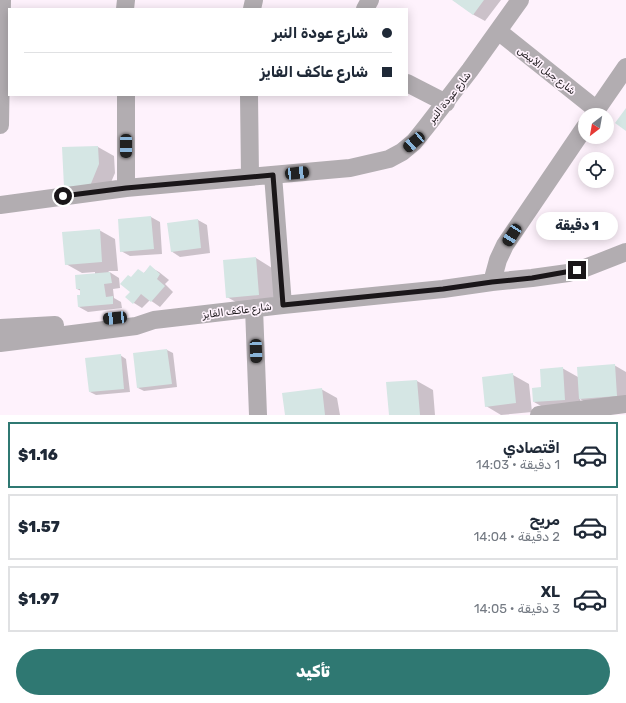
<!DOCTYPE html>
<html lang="ar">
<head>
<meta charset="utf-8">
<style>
  body { margin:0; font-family:Rubik,Cairo,sans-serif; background:#f2f2f3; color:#1f2937; direction:rtl; height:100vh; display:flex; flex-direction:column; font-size:15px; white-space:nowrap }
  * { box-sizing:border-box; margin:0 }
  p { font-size:13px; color:#747a83 }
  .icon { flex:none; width:22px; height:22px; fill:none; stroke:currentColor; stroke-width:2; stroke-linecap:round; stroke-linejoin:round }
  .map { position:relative; height:415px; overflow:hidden; direction:ltr }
  .panel { display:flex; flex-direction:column; background:#fff; flex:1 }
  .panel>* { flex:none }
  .guide { position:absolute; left:8px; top:8px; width:400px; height:88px; border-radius:0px; box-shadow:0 2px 10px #0003; direction:rtl; display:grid; align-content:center; height:88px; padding:0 16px; background:#fff }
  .needle { width:26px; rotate:211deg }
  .tools { position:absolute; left:578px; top:108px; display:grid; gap:8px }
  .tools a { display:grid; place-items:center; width:36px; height:36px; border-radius:50%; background:#fff; box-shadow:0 2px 10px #0003; font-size:20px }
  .end { position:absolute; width:18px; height:18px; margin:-9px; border:5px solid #1a1619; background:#fff; box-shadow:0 0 0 2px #fff }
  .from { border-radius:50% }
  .bubble { position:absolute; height:28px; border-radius:14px; background:#fff; box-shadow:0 2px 10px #0003; font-size:13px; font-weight:800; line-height:28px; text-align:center; direction:rtl }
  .car { position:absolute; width:12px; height:24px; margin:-12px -6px; border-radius:5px; box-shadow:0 0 3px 1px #0007; background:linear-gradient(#222 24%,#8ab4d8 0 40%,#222 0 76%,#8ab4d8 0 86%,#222 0) }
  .guide b { display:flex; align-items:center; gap:14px; height:38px; font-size:15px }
  .guide b+b { border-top:1px solid #e0e1e3 }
  .guide i { width:10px; height:10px; background:#1f2937 }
  ul { padding:7px 0 0; list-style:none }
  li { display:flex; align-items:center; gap:12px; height:66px; margin:0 8px 6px; padding:0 8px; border:2px solid #e0e1e3; border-radius:0px }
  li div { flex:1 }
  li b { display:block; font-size:15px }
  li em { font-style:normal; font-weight:800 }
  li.on { border-color:#2f7872 }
  li>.icon { width:36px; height:36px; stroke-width:1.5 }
  .button { display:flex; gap:8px; margin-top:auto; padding:8px 16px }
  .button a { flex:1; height:46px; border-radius:24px; background:#2f7872; color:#fff; font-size:16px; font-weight:800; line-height:46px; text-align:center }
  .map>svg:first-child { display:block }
</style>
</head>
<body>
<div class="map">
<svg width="626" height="415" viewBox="0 0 626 415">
  <rect width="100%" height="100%" fill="#fef2fc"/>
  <path fill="#0003" d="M453 0H501L485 21 474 15Z
    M98 147 114 156 115 173 106 194 81 195 65 186 63 148Z
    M151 217 160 222 162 254 130 256 121 251Z
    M198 220 207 225 210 253 180 257 171 251Z
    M99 230 115 239 118 271H108L119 278 120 288 113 289 114 298 121 302 122 308 88 312 79 307 81 296V291L77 289 95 274V272L82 273 66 264Z
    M256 258 272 268 275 304 243 306 227 297Z
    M150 267 159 272 169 280 165 284 173 292 160 307 150 300 142 308 134 303 131 292V278L144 273Z
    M167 350 173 353 177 387 144 391 138 388Z
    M120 355 126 359 130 392 96 395 90 392Z
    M614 365 626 372V405L596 408 580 399 581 408 550 411 534 402 542 388 562 368 578 377Z
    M513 375 529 384 532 412 501 415 486 406Z
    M417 381 433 390 435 415H390Z
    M321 389 337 398 340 415H286Z"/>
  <path fill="#d5e6e4" d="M452 0H484L473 15Z
    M626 108V131L615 123Z
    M98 146 99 164 90 186 64 187 62 147Z
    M151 216 154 249 120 252 118 219Z
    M198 219 201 248 171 252 167 223Z
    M100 229 102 262 65 265 62 232Z
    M256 257 259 295 226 298 223 260Z
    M150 265 160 274 157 279 165 286 151 302 141 294 133 304 125 297 130 292 120 284 128 275 131 277 138 269 144 273Z
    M110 272 112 283 104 284 106 297 113 296V304L78 307 77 295H80V289H76L75 275Z
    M167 349 172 384 137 388 133 353Z
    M121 354 124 389 89 392 85 358Z
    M615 364 617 396 579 399 577 367Z
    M563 367 565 400 533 402 532 388 541 387 540 369Z
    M513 373 516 403 485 407 482 377Z
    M417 380 420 415H389L386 382Z
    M322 388 325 415H285L282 393Z"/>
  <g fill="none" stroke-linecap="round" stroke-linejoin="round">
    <path stroke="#b2adb1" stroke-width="18" d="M125 9 126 0
      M252 9 254 0
      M365 9 370 0
      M498 31 597 110
      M407 83 446 103
      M126 95V188
      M249 95 250 176
      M593 115 626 67
      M0 125 2 0
      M273 175 283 305
      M0 205 126 188 350 168 389 159 402 152 414 142 426 127 470 70 520 0
      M492 282 498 260 505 245 585 127
      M254 308 258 415
      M0 328 55 325
      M0 343 136 326 154 320 283 305 443 289 492 282 532 278 568 273 585 268 626 252
      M539 415 626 404"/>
  </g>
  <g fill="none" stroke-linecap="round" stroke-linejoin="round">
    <path stroke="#1a1619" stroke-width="5" d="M63 196 126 188 273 175 283 305 443 289 492 282 532 278 577 270"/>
  </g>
  <g text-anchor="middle" stroke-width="3.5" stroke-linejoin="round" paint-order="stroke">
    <g font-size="10" fill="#1a1619" stroke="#fef2fc">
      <text transform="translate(547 70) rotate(38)" y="4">شارع جبل الأبيض</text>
      <text transform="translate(449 97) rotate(-52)" y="4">شارع عودة النبر</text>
      <text transform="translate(237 310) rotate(-7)" y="4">شارع عاكف الفايز</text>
    </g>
  </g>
</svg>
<div class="tools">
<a><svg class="needle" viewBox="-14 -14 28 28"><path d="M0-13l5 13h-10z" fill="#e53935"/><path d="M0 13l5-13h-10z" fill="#747a83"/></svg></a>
<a><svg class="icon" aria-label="locate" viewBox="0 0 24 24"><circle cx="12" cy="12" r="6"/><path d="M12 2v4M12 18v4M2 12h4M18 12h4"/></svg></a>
</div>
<i class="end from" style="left:63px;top:196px"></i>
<i class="end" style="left:577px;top:270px"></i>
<div class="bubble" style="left:536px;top:212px;width:82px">1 دقيقة</div>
<i class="car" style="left:414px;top:142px;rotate:229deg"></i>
<i class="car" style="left:126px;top:146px;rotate:180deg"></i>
<i class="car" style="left:297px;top:173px;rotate:84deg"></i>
<i class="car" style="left:512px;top:235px;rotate:213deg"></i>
<i class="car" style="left:115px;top:318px;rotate:264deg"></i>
<i class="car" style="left:256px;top:351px;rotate:178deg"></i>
<div class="guide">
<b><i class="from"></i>شارع عودة النبر</b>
<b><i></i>شارع عاكف الفايز</b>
</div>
</div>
<section class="panel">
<ul>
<li class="on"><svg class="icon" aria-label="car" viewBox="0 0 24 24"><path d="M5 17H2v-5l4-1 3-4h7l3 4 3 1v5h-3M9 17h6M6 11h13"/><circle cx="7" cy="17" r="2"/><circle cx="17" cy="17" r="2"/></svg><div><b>اقتصادي</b><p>1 دقيقة · 14:03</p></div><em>$1.16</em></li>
<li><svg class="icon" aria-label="car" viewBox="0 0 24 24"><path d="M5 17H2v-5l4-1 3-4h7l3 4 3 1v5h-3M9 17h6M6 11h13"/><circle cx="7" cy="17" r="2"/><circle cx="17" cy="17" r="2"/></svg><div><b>مريح</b><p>2 دقيقة · 14:04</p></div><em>$1.57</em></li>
<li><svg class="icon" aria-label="car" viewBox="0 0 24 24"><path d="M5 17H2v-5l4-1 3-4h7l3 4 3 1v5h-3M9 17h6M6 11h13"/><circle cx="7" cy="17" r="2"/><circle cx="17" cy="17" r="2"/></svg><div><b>XL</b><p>3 دقيقة · 14:05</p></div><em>$1.97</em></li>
</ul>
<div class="button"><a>تأكيد</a></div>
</section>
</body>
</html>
